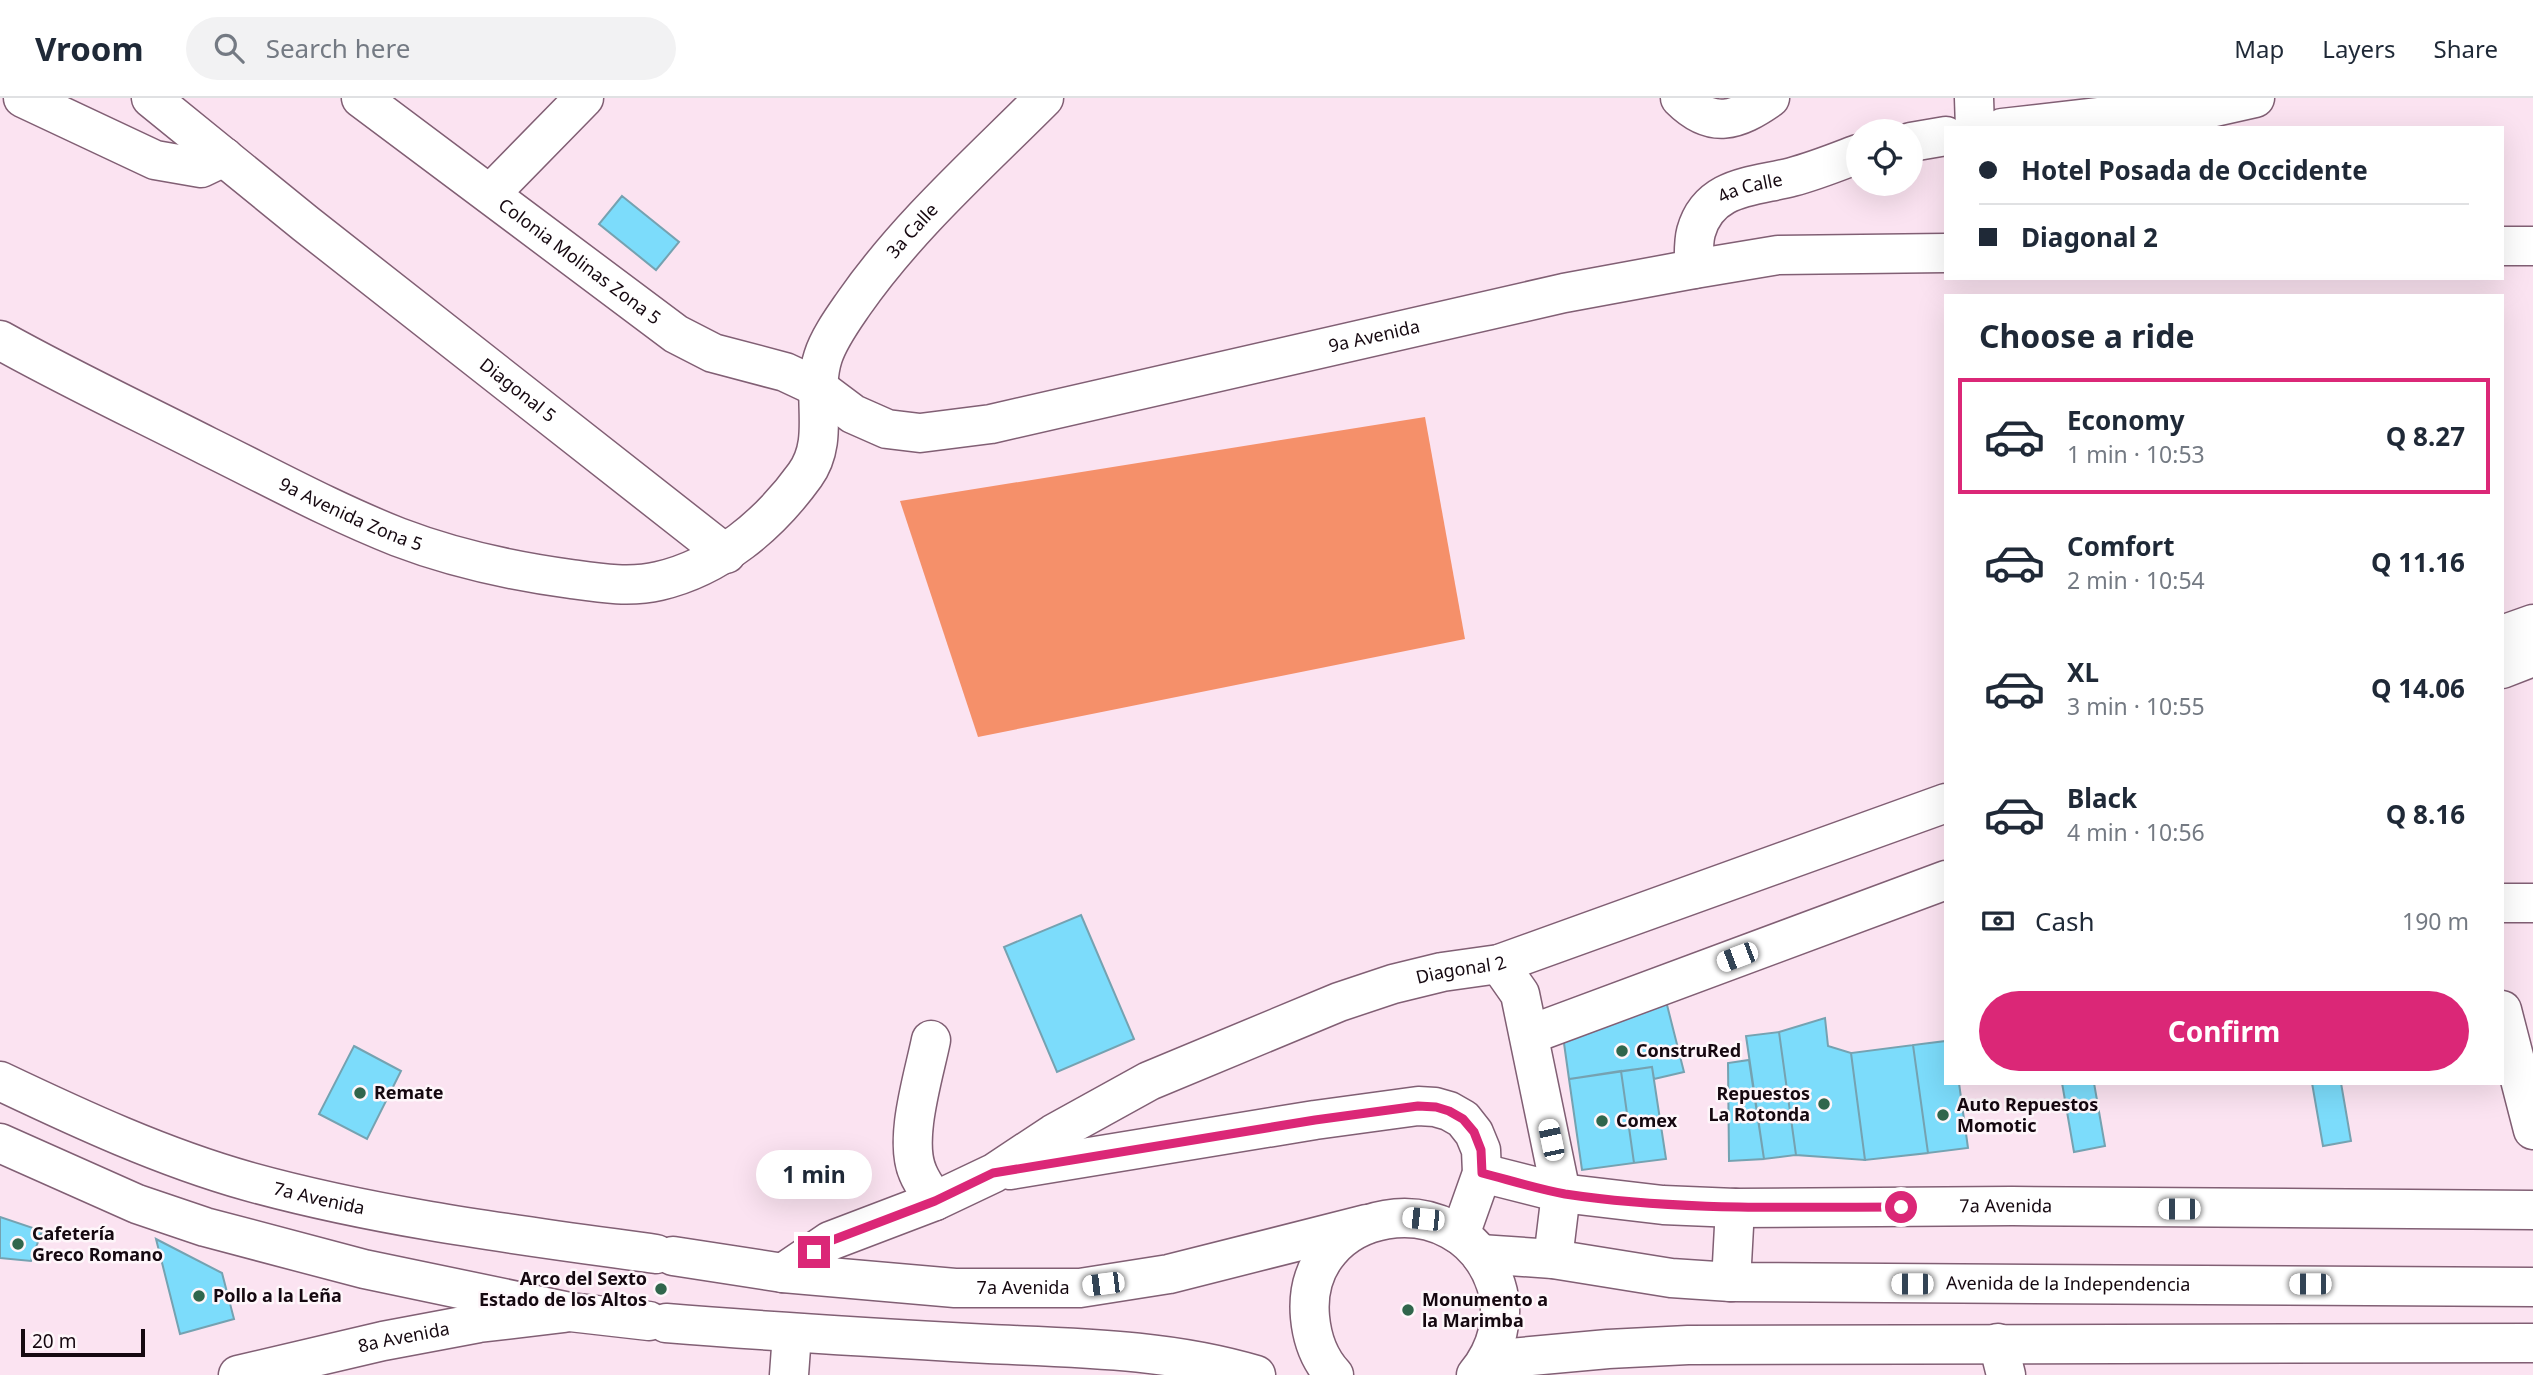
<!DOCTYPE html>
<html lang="en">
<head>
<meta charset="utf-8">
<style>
  body { margin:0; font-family:"Noto Sans",sans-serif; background:#f2f2f3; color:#1f2937; height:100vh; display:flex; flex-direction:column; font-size:26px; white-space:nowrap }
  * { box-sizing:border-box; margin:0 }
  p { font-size:23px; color:#747a83 }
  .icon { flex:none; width:38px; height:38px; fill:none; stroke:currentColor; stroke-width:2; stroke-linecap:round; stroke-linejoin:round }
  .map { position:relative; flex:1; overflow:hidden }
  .side { position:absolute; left:1944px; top:196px; width:560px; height:791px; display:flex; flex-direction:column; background:#fff; border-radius:0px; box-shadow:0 7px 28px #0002 }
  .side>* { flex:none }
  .top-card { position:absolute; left:1944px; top:28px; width:560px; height:154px; border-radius:0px; box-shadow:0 7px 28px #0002; display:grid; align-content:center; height:154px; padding:0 35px; background:#fff }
  .buttons { position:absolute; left:1846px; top:21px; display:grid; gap:14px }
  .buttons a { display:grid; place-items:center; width:77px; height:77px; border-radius:50%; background:#fff; box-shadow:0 7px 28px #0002; font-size:35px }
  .scale { position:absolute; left:21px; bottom:18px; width:124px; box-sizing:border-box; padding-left:7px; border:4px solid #150810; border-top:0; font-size:19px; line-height:24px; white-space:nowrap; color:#150810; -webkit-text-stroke:5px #fef6fa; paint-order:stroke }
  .end { position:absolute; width:32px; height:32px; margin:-16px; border:9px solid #db2777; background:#fff; box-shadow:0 0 0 4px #fff }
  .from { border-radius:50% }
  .bubble { position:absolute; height:49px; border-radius:24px; background:#fff; box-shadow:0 7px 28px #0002; font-size:23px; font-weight:700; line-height:49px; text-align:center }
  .car { position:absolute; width:21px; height:42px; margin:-21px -10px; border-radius:9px; box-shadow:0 0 5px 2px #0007; background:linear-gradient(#fff 24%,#345 0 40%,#fff 0 76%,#345 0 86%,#fff 0) }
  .top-card b { display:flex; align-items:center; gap:24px; height:66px; font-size:26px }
  .top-card b+b { border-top:2px solid #e0e1e3 }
  .top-card i { width:18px; height:18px; background:#1f2937 }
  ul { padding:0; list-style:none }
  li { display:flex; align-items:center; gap:21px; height:116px; margin:0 14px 10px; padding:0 21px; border:4px solid transparent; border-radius:0px }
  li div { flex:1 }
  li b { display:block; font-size:26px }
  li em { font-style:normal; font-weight:700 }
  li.current { border-color:#db2777 }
  li>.icon { width:63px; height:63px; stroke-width:1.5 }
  h2 { padding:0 35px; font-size:32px; line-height:84px }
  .pay { display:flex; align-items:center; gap:18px; height:77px; padding:0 35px; font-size:26px }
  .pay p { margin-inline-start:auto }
  .button { display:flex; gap:14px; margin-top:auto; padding:14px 35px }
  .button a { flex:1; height:80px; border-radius:42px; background:#db2777; color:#fff; font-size:28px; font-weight:700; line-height:80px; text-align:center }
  header { display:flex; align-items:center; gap:42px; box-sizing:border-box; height:98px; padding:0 35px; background:#fff; border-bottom:2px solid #e0e1e3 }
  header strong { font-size:33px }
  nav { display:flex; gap:38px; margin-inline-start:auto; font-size:24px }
  .search { width:490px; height:63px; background:#f2f2f3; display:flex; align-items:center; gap:18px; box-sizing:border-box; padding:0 24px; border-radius:38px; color:#747a83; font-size:26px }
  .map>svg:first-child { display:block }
</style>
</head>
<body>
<header>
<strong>Vroom</strong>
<div class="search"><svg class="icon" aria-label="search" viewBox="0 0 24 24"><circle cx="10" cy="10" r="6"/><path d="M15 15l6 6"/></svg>Search here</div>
<nav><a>Map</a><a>Layers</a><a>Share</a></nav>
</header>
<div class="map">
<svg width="2533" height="1277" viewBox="0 0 2533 1277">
  <rect width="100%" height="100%" fill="#fbe3f1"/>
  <path fill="#f5906a" d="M1425 319 1465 541 978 639 900 403Z"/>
  <path fill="#7cdcfb" stroke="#75a2b1" stroke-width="2" d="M622 98 679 144 656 172 599 126Z
    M1081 817 1134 941 1057 974 1004 849Z
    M1664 895 1684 974 1654 981 1652 969 1569 981 1563 938Z
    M1825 920 1828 948 1851 955 1865 1062 1796 1057 1779 934Z
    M1779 934 1796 1057 1764 1061 1746 938Z
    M1946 943V985H1959L1968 1050 1928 1055 1913 947Z
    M1913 947 1928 1055 1865 1062 1851 955Z
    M354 948 401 973 367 1041 319 1016Z
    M1749 962 1764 1061 1729 1063 1728 965Z
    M1652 969 1666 1061 1634 1065 1621 973Z
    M1621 973 1634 1065 1582 1072 1569 981Z
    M2062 985H2094L2105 1048 2074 1054Z
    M2312 985H2341L2351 1043 2323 1048Z
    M0 1119 42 1133 31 1163 0 1160Z
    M156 1141 222 1175 234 1221 180 1236Z"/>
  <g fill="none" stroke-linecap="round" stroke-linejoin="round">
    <g stroke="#815f74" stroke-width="41">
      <g id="minor">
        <path d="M23 0 155 62 201 70 224 59"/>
        <path id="s1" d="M151 0 306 126 726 456"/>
        <path id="s2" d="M361 0 676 236 713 255 785 274 817 289 853 316 887 331 920 335 991 326 1564 195 1694 171 1778 157 1946 155"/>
        <path d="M1680 0C1712 32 1737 23 1770 0"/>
        <path d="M1974 0 1975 30"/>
        <path d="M2002 30 2142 14 2206 11 2255 0"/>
        <path d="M1911 44 1946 38"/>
        <path d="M490 96 584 0"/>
        <path d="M2502 148H2533"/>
        <path id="s3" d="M1694 171C1694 159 1693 145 1696 134 1709 87 1754 89 1792 79 1815 73 1837 64 1858 56"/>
        <path id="s4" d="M0 242C68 280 138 313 207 348 270 379 332 413 398 439 453 460 512 473 571 481 599 485 630 490 659 483 719 469 769 427 805 377 831 341 810 299 823 259 829 240 843 221 854 205 907 129 978 66 1044 0"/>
        <path d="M2502 537 2533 526"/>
        <path d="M2502 571 2533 559"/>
        <path d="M2502 805H2533"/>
        <path d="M2502 912 2533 1032"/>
        <path d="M1529 937 1946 782"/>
        <path d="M931 942C924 977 903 1042 918 1075 922 1085 929 1094 935 1103"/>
        <path d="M1010 1072 1315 1022 1418 1008 1435 1009 1449 1013 1463 1021 1474 1035 1481 1052 1482 1075 1460 1137"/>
        <path id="s5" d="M1482 1075 1561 1095 1663 1107 1735 1110 2012 1108 2533 1112"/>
        <path id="s6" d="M783 1175 830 1143 935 1103 994 1075 1053 1036 1149 983 1339 904 1393 886 1442 874 1499 866 1946 705"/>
        <path d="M1998 1245 2006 1277"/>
        <path id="s7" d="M238 1277 383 1243 479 1225 564 1215"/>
        <path d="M789 1277 792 1236"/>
      </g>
    </g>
    <g stroke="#815f74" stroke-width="41">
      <g id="major">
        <path d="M1499 866 1520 896 1561 1095 1553 1161"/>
        <path id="s8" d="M0 983C80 1021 162 1059 247 1083 380 1120 519 1137 656 1156"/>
        <path d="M0 1045 137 1106 205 1129 364 1171 570 1214 649 1223"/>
        <path id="s9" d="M1480 1156 1553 1161 1671 1180 1731 1184 2533 1189"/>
        <path id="s10" d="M673 1158 783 1175 955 1190H1080L1169 1176 1367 1126"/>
        <path d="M1731 1184 1735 1110"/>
        <path d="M666 1225C774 1234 881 1240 989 1246 1079 1250 1169 1251 1256 1277"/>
        <path d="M1488 1262 1608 1251 1688 1247 2533 1245"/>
        <path d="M1334 1277C1319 1261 1312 1241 1310 1219 1300 1108 1461 1081 1496 1187 1506 1218 1497 1252 1476 1277"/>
      </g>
    </g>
    <use href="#minor" stroke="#fff" stroke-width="38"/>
    <use href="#major" stroke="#fff" stroke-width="38"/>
  </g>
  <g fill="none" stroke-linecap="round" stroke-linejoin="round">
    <path stroke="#db2777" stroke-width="9" d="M814 1154 830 1143 935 1103 993 1075 1315 1022 1418 1008 1436 1009 1449 1013 1463 1021 1474 1034 1481 1052 1482 1075C1509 1082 1537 1091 1565 1096 1677 1113 1789 1109 1901 1109"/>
  </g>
  <g fill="#30664c" stroke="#fef6fa" stroke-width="2.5">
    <circle cx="1622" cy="953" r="7"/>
    <circle cx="360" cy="995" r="7"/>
    <circle cx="1824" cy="1006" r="7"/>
    <circle cx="1943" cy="1017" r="7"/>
    <circle cx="1602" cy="1023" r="7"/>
    <circle cx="18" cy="1146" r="7"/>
    <circle cx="661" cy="1191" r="7"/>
    <circle cx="199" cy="1198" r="7"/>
    <circle cx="1408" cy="1212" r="7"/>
  </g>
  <g text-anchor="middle" stroke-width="5" stroke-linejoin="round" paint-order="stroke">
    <g font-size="18" fill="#150810" stroke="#fef6fa">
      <text dy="6" stroke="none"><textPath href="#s3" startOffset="112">4a Calle</textPath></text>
      <text dy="6" stroke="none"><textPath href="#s4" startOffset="1172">3a Calle</textPath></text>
      <text dy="6" stroke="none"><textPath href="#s2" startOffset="273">Colonia Molinas Zona 5</textPath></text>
      <text dy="6" stroke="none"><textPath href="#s2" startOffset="1125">9a Avenida</textPath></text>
      <text dy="6" stroke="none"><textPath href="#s1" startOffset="469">Diagonal 5</textPath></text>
      <text dy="6" stroke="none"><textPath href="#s4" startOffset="392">9a Avenida Zona 5</textPath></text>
      <text dy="6" stroke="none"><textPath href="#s6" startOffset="747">Diagonal 2</textPath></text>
      <text dy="6" stroke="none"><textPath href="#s8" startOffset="341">7a Avenida</textPath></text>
      <text dy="6" stroke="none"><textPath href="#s5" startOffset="527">7a Avenida</textPath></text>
      <text dy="6" stroke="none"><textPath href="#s9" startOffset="590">Avenida de la Independencia</textPath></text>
      <text dy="6" stroke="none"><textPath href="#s10" startOffset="352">7a Avenida</textPath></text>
      <text dy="6" stroke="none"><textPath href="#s7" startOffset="170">8a Avenida</textPath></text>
    </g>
    <g font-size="18" font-weight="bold" fill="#150810" stroke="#fef6fa" text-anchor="start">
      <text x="1636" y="959">ConstruRed</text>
      <text x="374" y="1001">Remate</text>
      <text x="1810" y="1002" text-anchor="end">Repuestos<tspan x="1810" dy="21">La Rotonda</tspan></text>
      <text x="1957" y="1013">Auto Repuestos<tspan x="1957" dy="21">Momotic</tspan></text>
      <text x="1616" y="1029">Comex</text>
      <text x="32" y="1142">Cafetería<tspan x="32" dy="21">Greco Romano</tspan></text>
      <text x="647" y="1187" text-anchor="end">Arco del Sexto<tspan x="647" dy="21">Estado de los Altos</tspan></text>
      <text x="213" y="1204">Pollo a la Leña</text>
      <text x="1422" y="1208">Monumento a<tspan x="1422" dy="21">la Marimba</tspan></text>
    </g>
  </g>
</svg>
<div class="buttons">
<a><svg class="icon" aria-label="locate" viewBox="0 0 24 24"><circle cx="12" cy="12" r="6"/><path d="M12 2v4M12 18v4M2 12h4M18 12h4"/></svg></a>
</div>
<div class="scale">20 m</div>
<i class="end from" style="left:1901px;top:1109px"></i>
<i class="end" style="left:814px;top:1154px"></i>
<div class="bubble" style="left:756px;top:1052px;width:116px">1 min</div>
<i class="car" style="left:1737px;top:859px;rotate:249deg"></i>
<i class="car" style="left:1551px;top:1042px;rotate:348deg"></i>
<i class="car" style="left:2179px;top:1111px;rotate:270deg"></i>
<i class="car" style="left:1423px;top:1121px;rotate:276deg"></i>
<i class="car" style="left:1103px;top:1186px;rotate:263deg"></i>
<i class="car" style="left:1912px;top:1186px;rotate:270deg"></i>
<i class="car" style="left:2310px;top:1186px;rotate:270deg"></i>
<div class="top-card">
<b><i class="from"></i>Hotel Posada de Occidente</b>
<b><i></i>Diagonal 2</b>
</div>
<section class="side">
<h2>Choose a ride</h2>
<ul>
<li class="current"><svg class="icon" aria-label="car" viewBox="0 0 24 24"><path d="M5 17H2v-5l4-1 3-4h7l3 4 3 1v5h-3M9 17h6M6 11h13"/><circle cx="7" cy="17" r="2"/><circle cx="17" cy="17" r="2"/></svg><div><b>Economy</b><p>1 min · 10:53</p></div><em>Q 8.27</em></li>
<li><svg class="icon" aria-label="car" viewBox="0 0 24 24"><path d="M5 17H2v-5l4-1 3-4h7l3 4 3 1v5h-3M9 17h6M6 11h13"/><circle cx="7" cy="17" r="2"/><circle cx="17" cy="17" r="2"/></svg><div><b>Comfort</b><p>2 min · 10:54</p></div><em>Q 11.16</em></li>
<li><svg class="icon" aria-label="car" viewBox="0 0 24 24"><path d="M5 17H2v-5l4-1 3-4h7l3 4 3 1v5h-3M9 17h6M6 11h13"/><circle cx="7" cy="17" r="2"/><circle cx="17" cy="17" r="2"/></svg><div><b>XL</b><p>3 min · 10:55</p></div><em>Q 14.06</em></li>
<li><svg class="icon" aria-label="car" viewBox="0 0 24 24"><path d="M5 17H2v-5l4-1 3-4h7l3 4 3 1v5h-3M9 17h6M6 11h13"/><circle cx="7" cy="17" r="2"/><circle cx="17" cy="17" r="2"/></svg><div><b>Black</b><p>4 min · 10:56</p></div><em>Q 8.16</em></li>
</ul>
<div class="pay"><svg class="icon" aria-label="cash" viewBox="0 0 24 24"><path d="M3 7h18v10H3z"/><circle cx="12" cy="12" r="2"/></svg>Cash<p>190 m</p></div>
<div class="button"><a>Confirm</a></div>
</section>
</div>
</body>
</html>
